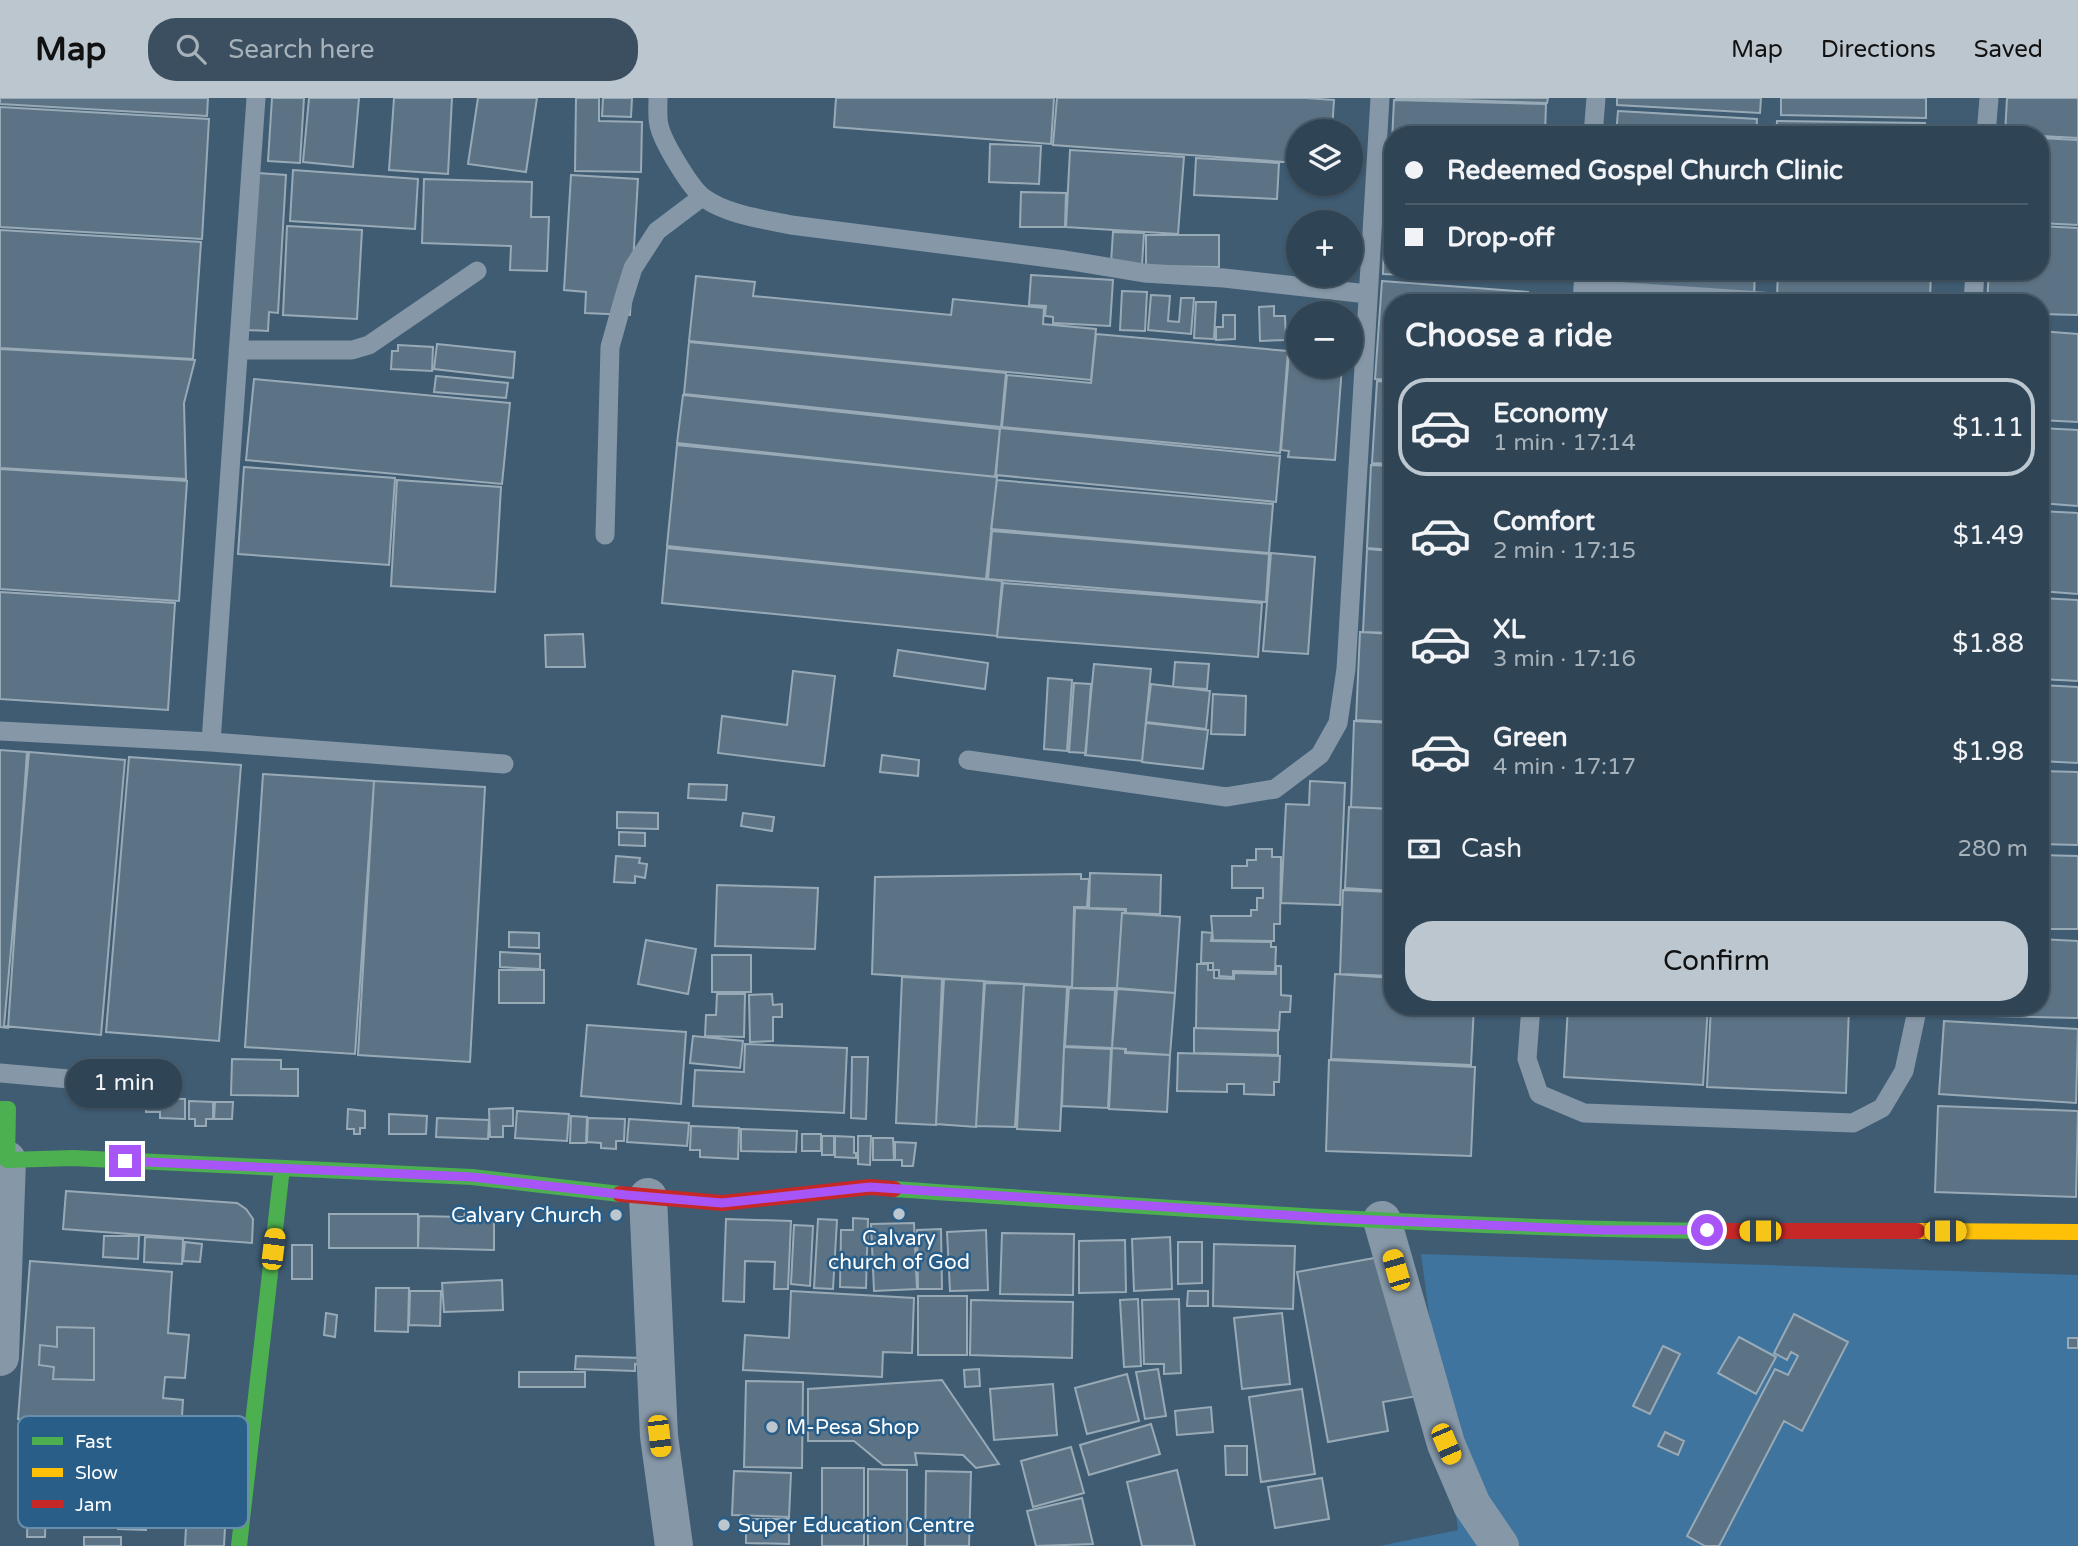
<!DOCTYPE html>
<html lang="en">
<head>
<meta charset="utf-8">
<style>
  body { margin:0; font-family:"Varela Round",sans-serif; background:#3b4f60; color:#f1f3f6; height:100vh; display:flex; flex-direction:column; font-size:26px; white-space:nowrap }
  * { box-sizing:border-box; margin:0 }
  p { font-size:23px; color:#a7b1b9 }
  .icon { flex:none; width:38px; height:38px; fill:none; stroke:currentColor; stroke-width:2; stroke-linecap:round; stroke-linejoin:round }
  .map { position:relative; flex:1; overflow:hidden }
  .panel { position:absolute; left:1384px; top:196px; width:665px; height:721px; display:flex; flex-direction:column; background:#2f4556; border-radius:28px; box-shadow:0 2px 5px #0004,0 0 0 2px #4a5d6c }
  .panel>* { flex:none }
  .hud { position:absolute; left:1384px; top:28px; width:665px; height:154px; border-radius:28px; box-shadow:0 2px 5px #0004,0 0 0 2px #4a5d6c; display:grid; align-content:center; height:154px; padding:0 21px; background:#2f4556 }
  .controls { position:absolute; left:1286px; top:21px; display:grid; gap:14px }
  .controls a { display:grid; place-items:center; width:77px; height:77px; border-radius:50%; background:#2f4556; box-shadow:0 2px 5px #0004,0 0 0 2px #4a5d6c; font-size:35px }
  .end { position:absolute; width:32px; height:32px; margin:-16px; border:9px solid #a855f7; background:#fff; box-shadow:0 0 0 4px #fff }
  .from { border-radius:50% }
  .bubble { position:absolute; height:49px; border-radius:24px; background:#2f4556; box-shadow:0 2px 5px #0004,0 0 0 2px #4a5d6c; font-size:23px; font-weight:600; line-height:49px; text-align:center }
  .car { position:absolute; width:21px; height:42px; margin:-21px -10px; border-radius:9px; box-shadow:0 0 5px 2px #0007; background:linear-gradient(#f5c518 24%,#345 0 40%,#f5c518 0 76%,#345 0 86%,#f5c518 0) }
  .hud b { display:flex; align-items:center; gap:24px; height:66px; font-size:26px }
  .hud b+b { border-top:2px solid #4a5d6c }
  .hud i { width:18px; height:18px; background:#f1f3f6 }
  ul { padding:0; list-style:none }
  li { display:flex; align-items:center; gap:21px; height:98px; margin:0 14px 10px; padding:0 7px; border:4px solid transparent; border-radius:28px }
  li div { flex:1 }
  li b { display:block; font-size:26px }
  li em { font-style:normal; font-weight:600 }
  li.current { border-color:#bcc6ce }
  li>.icon { width:63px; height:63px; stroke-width:1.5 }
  h2 { padding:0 21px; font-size:32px; line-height:84px }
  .pay { display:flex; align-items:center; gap:18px; height:77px; padding:0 21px; font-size:26px }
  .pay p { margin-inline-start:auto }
  .action { display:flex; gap:14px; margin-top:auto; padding:14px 21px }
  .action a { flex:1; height:80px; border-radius:28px; background:#bcc6ce; color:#111; font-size:28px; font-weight:600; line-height:80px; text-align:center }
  header { display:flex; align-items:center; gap:42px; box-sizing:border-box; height:98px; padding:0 35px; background:#bcc6ce; color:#111 }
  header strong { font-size:33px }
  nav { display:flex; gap:38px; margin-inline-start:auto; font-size:24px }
  .search { width:490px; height:63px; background:#3b4f60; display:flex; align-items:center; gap:18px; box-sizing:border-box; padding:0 24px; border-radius:28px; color:#a7b1b9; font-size:26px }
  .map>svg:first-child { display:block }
</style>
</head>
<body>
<header>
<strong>Map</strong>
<div class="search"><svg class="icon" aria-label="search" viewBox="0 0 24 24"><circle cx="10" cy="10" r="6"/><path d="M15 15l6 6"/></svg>Search here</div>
<nav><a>Map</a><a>Directions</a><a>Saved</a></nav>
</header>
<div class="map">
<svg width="2078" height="1448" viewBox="0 0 2078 1448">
  <rect width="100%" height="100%" fill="#3f5c73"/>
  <path fill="#3e749e" d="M1421 1156 2078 1177V1448H1379L1458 1432Z"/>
  <path fill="#5c7385" stroke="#99aab7" stroke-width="2" fill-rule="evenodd" d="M0 0H208L207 18 0 6Z
    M272 0H304L300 65 268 63Z
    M309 0H359L353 69 303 64Z
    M394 0H452L448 76 389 72Z
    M478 0H537L526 74 468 66Z
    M576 0H599V23L642 24 641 74 575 73Z
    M603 0H632L631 19 602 18Z
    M836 0H1054L1051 46 834 29Z
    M1057 0H1306L1334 2 1332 33H1298V65L1053 47Z
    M1395 0H1548L1547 5Z
    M1617 0H1761L1760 15 1617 7Z
    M1781 0H1926V20L1781 17Z
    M2007 0H2078V40L2005 36Z
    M1394 2 1546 6 1545 37H1393V84H1390Z
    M0 9 209 21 202 141 0 129Z
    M1618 13 1757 21 1756 37H1616Z
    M1777 23 1925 25V37H1776Z
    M2040 40 2078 42V127L2040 125Z
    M990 46 1041 48 1039 86 989 84Z
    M1070 52 1184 59 1178 136 1066 129Z
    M1196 60 1279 65 1277 101 1194 97Z
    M293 72 418 81 415 131 290 123Z
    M258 75 286 77 278 215 269 214 268 233 248 232Z
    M571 77 638 81 630 217 585 215 586 194 564 192Z
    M424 81 532 84 531 119H549L547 173 510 172 511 148 422 145Z
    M1386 87H1393V173H1536L1535 182 1383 176Z
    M1021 94 1066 95 1065 129H1020Z
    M287 128 362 132 357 221 283 217Z
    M2040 128 2078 130V217L2040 216V205H1987L1989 173H2040Z
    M0 132 201 144 193 261 0 250Z
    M1113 134 1144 135 1142 167 1111 165Z
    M1146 137H1219V169L1146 168Z
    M1614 173H1755L1754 199 1613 189Z
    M1778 173H1931L1930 202 1777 199Z
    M1031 177 1113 182 1110 228 1053 225V219L1045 218 1046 208 1029 207Z
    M696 178 755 184 753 198 951 217 953 201 1044 210 1043 226 1096 231 1091 282 689 243Z
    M1382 183 1528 194 1527 205H1393V282L1375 281Z
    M1122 193 1147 194 1145 233 1120 232Z
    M1151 197 1170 198 1168 223 1179 224 1181 200H1194L1191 236 1148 232Z
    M1196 204H1216L1214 241 1194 240Z
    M1274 208V218H1285L1286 242 1260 243 1259 209Z
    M1223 217H1235V241L1216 242V229H1223Z
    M2040 233 2078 236V324L2040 322Z
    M1096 236 1288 253 1280 355 1002 329 1007 277 1091 285Z
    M689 244 1006 275 1001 329 684 296Z
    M437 246 515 254 513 280 434 271Z
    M398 247 433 249 432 273 391 271 392 253H398Z
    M0 251 195 262 184 305 186 381 0 370Z
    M1289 255 1298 256V268H1342L1335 362 1288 359 1289 353 1281 352Z
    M436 278 508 285 506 300 434 294Z
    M254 281 510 305 502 386 246 362Z
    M1377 283 1393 284V366L1372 365Z
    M683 297 1000 331 995 379 677 345Z
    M1000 330 1280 358 1276 404 996 377Z
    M2040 330 2078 332V408L2040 405Z
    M677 347 997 379 986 481 667 448Z
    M1371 367 1393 368V452L1367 450Z
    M244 369 395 380 389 467 238 456Z
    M0 371 187 383 179 503 0 491Z
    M397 382 501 389 495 494 391 488Z
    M997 382 1273 406 1269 455 991 431Z
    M2040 413 2078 415V496L2040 493Z
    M992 433 1269 456 1266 504 988 481Z
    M667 450 1002 483 997 538 662 505Z
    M1367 451 1393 453V535L1363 534Z
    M1271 455 1315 459 1308 556 1263 553Z
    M1003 485 1262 505 1258 559 997 539Z
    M0 494 175 505 168 612 0 601Z
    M2040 500 2078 502V583L2040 581Z
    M1360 534 1393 536V624L1356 622Z
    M583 536 585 569H546L545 537Z
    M898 552 988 565 985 591 894 578Z
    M1175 564 1209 566 1207 591 1173 589Z
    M1094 566 1151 571 1142 663 1085 657Z
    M793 573 835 578 824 668 718 655 722 618 787 627Z
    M1048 580 1072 582 1067 653 1044 651Z
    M1074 585 1091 586 1086 655 1069 654Z
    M1151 586 1210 593 1206 631 1146 624Z
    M2040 587 2078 589V665L2040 663Z
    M1213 596 1246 598 1245 637 1211 636Z
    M1354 623 1393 625V711L1351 709Z
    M1146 625 1208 632 1203 671 1142 664Z
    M0 652 27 654 8 930 0 929Z
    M29 654 125 662 101 937 4 928Z
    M882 657 919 662 918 678 880 674Z
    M129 659 241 667 219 943 106 934Z
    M2040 673 2078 674V747L2040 746Z
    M263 676 374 683 355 956 245 949Z
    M374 683 485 689 470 964 358 957Z
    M1310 683 1345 685 1340 807 1281 805 1286 706 1309 707Z
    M689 686 727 687 726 702 688 700Z
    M1349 709 1393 711V793L1345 790Z
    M617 714 658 715V731L617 730Z
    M743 715 774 719 772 733 741 728Z
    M619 734 645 735V748L619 747Z
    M1256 751H1272V759H1281L1280 826H1274V843L1213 842 1211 818H1251V812H1257V800H1263V790H1232V768H1247V762H1256Z
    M2040 757 2078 758V831H2040Z
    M616 758 640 760 639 765 647 766 645 780 635 778V785L614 784Z
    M1090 775 1161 777 1160 816 1126 815V811L1089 810Z
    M1081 776V781H1089L1087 809H1074L1072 889 872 876 875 779Z
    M717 787 818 790 815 851 715 848Z
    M1343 792 1393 794V878L1340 876Z
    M1075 810 1125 812V815H1122L1117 890H1072Z
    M1122 815 1180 819 1175 895 1117 890Z
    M509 834 539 835V850L509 849Z
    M1202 834 1212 835 1211 843 1271 844V849H1276L1275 874 1233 873V879L1219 878V872H1213V865H1201Z
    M2040 841 2078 843V920L1949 917V908H2040Z
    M646 842 696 851 688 896 638 886Z
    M500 854 540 856V871L500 869Z
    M712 857H751V894H712Z
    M1197 866H1208V872H1214V880L1234 881V875L1276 876V868H1281V897L1291 898 1290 914H1280L1279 932 1196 930Z
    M499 872H544V905H499Z
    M1335 876 1393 880V908H1474L1471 967 1331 961Z
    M902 879 942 881 936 1027 896 1025Z
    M944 881 984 883 976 1029 936 1026Z
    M985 885 1024 886 1015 1029 976 1028Z
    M1024 887 1067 889 1060 1033 1017 1031Z
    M1069 890 1115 892 1112 950 1065 948Z
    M1117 891 1175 895 1170 957 1126 954V951L1112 950Z
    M717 896H745L744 939 705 938 706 917H716Z
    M772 896 773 907 782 906V919H773V943L750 944 749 897Z
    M1568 908H1708L1703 987 1564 979Z
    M1711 908 1849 909 1846 995 1707 989Z
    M1944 923 2078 931 2076 1005 1939 996Z
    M587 927 686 934 681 1006 581 998Z
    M1194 930 1278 933V957L1194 955Z
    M693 938 743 943 740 970 690 965Z
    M745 946 847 950 844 1015 693 1008 695 972 744 974Z
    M1064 949 1111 951 1108 1010 1062 1008Z
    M1112 950 1125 951V955L1170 957 1167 1014 1109 1011Z
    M1178 955 1280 958 1279 984H1274V997L1244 996V986H1227V994L1177 993Z
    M852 959H868L866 1021 851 1020Z
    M232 961 281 962V971H298V998L231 997Z
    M1329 962 1475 969 1471 1058 1326 1053Z
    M146 1000 185 1001V1021L160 1020V1014H146Z
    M189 1003 213 1004V1021H206V1028H195V1021H189Z
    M215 1004H233L232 1021H214Z
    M1938 1008 2078 1013 2076 1099 1935 1094Z
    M513 1010V1028H503V1039H490L489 1011Z
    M348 1011 365 1013V1030H360V1036H354V1031H347Z
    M517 1013 569 1016 567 1043 515 1040Z
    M389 1016 427 1018 426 1036H389Z
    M571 1018 587 1019 586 1045H570Z
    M437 1020 489 1022 488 1041 436 1039Z
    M588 1020 625 1021 624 1043H616V1051L601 1050V1045L587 1044Z
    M629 1021 689 1025 687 1048 627 1044Z
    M691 1028 739 1030 738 1061 700 1059V1052H690Z
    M741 1031 797 1033 796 1054 741 1053Z
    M802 1036H821V1053H802Z
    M822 1038H834V1057H822Z
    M835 1038 854 1039V1055H856V1060L835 1059Z
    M858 1038H871L870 1067 858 1066Z
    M873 1040H893L894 1062H873Z
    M895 1044 916 1045 913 1068H902V1062H895Z
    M66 1093 237 1105 246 1111 253 1121 252 1145 63 1131Z
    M465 1114H494V1152L418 1150 419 1118 464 1119Z
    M329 1116H418V1150H329Z
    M853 1120 868 1121 866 1190 840 1189 841 1132H853Z
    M726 1121 791 1123 788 1191H774L775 1164 745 1163 744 1204 723 1203Z
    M818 1121 837 1122 833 1191 814 1190Z
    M914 1125 917 1191 874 1193 871 1126Z
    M794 1127 813 1128 810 1188 791 1186Z
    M941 1131 942 1191H918L917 1132Z
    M986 1132 988 1192 950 1193 947 1134Z
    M1002 1135 1074 1136 1073 1197 1000 1196Z
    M104 1138H139L138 1161 103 1159Z
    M145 1139 183 1141 182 1166 144 1164Z
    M1170 1139 1172 1191 1134 1193 1132 1141Z
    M1125 1142 1126 1194 1079 1195V1143Z
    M185 1144 202 1146 200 1164 183 1163Z
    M1178 1144H1202V1185L1178 1186Z
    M1214 1146 1295 1148 1293 1211 1213 1208Z
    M292 1147H312V1181H292Z
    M1391 1157 1417 1298 1383 1304 1388 1333 1328 1344 1297 1174Z
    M30 1163 172 1174 168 1235 189 1237 185 1280 165 1279 163 1300 183 1302 181 1334 18 1321ZM57 1229 94 1230V1282L53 1281 54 1269 39 1267 40 1247 57 1249Z
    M502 1182 503 1212 444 1214 442 1185Z
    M376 1190H409L408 1234 375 1233Z
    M410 1193H441L440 1228 409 1227Z
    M791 1193 914 1200 912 1255 883 1254 882 1279 743 1272 745 1237 789 1240Z
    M1188 1193H1208V1208H1187Z
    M918 1198H967V1257H918Z
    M1138 1201 1141 1268 1124 1269 1120 1202Z
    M1179 1201 1181 1275 1164 1276V1266H1144L1142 1202Z
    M971 1202 1073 1204 1072 1260 970 1257Z
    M326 1215 337 1217 335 1239 324 1237Z
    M1282 1215 1290 1286 1242 1291 1234 1220Z
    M1794 1216 1848 1244 1802 1333 1784 1323 1719 1448H1705L1687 1438 1775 1271 1788 1277 1798 1258 1791 1254 1787 1262 1774 1255Z
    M57 1229 94 1230V1282L53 1281 54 1269 39 1267 40 1247 57 1249Z
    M1739 1239 1776 1259 1756 1296 1718 1275Z
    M2068 1240H2078V1250H2068Z
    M1663 1248 1680 1256 1650 1316 1633 1308Z
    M576 1258 643 1260V1267L635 1266V1273L575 1271Z
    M979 1271 980 1288 965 1289 964 1272Z
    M1158 1271 1166 1318 1145 1321 1136 1274Z
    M519 1274H585V1289H519Z
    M1127 1276 1139 1323 1087 1336 1075 1290Z
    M942 1282 999 1366 976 1370 963 1357 915 1355 917 1367H883L854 1343H808V1291Z
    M746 1283 803 1284 802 1370 744 1369Z
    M1053 1286 1057 1337 994 1342 990 1291Z
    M1302 1291 1315 1376 1261 1384 1249 1299Z
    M1211 1309 1213 1334 1177 1337 1175 1313Z
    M1151 1326 1160 1356 1089 1377 1080 1347Z
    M1665 1334 1684 1343 1678 1357 1658 1348Z
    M1225 1348H1247V1377H1226Z
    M1071 1349 1084 1395 1033 1409 1021 1363Z
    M822 1370H864V1448H822Z
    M121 1371 184 1374 182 1403 147 1401 146 1432 118 1431Z
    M868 1371 907 1372V1448H868Z
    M1177 1372 1195 1448H1142L1127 1384Z
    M189 1373 216 1375 214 1409 226 1410 224 1448H185Z
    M734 1373 791 1375 789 1419 732 1417Z
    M926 1373 971 1374 969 1448H925Z
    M29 1377H47L45 1439H27Z
    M1322 1380 1329 1421 1275 1430 1268 1389Z
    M1082 1400 1093 1446 1036 1448 1027 1413Z
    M746 1421H789V1446L746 1445Z
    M84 1439H121V1448H84Z"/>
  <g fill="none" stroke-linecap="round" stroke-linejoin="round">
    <path stroke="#8698a8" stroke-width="19" d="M658 0C658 9 657 19 659 27 662 43 691 91 704 100 728 117 763 121 791 127L1065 162 1144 175 1224 180 1368 196
      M1593 37 1596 0
      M1986 37 1989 0
      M1583 191 1791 205
      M1582 205 1584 173
      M1973 205 1975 173
      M238 252H352L369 247 477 173
      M605 437 610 249 624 199 633 170 657 133 702 99
      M0 633 211 644 256 0
      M211 644 504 666
      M968 662 1226 699 1275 691 1320 657 1338 625 1346 571 1380 0
      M1531 908 1527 961 1539 996 1584 1015 1853 1025 1882 1010 1904 973 1918 908
      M0 975 115 985"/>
    <path stroke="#8698a8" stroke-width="38" d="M648 1099 659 1338 674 1448
      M1382 1122 1446 1346 1472 1407 1500 1448
      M0 1259 7 1062"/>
    <path stroke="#4caf50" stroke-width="16" d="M0 1011H8L7 1062 73 1060 472 1079 620 1096
      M894 1091C1171 1110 1449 1131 1727 1133
      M239 1448 282 1070"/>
    <path stroke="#ffc107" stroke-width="16" d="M1917 1133 2078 1134"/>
    <path stroke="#c62828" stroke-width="16" d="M620 1096 722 1105 870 1089 894 1091
      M1727 1133H1917"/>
  </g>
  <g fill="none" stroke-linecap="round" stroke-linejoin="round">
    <path stroke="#a855f7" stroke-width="9" d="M125 1063 472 1079 626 1097 722 1105 870 1089 1329 1120 1600 1132H1707"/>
  </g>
  <g fill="#bcc6ce" stroke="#295e89" stroke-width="2.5">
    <circle cx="899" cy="1116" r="7"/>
    <circle cx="616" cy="1117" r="7"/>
    <circle cx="772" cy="1329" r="7"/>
    <circle cx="724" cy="1427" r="7"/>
  </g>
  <g text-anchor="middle" stroke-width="5" stroke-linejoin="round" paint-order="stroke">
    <g font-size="21" fill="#fff" stroke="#295e89" text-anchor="start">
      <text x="602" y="1124" text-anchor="end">Calvary Church</text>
      <text x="899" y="1147" text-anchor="middle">Calvary<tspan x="899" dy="24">church of God</tspan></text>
      <text x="786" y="1336">M-Pesa Shop</text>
      <text x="738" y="1434">Super Education Centre</text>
    </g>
  </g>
  <rect x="18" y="1318" width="230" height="112" rx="10" fill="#295e89" stroke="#698eac" stroke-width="2"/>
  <rect x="32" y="1339" width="31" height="8" fill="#4caf50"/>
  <rect x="32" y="1370" width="31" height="9" fill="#ffc107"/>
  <rect x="32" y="1402" width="31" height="8" fill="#c62828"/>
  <g font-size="19" fill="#fff">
    <text x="75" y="1350">Fast</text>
    <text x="75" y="1381">Slow</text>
    <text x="75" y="1413">Jam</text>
  </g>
</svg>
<div class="controls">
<a><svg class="icon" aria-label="layers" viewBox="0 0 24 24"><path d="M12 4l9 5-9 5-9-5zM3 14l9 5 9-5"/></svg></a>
<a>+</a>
<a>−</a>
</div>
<i class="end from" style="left:1707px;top:1132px"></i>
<i class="end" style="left:125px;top:1063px"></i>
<div class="bubble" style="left:66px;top:961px;width:116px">1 min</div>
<i class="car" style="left:1760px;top:1133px;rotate:270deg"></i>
<i class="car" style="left:1945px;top:1133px;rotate:90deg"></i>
<i class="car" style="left:273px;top:1151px;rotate:7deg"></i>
<i class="car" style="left:1396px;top:1172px;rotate:344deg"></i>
<i class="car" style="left:659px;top:1338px;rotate:173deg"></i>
<i class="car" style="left:1446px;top:1346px;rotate:157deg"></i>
<div class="hud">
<b><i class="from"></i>Redeemed Gospel Church Clinic</b>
<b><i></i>Drop-off</b>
</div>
<section class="panel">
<h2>Choose a ride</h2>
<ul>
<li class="current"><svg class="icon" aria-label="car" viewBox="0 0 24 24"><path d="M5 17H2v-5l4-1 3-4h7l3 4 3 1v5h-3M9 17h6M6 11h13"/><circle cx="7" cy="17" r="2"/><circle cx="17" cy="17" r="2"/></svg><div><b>Economy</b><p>1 min · 17:14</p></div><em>$1.11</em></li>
<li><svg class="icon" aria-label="car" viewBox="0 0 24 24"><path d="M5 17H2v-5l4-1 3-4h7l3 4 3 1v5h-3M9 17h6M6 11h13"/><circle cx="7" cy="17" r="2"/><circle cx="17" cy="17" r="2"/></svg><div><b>Comfort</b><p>2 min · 17:15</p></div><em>$1.49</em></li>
<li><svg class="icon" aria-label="car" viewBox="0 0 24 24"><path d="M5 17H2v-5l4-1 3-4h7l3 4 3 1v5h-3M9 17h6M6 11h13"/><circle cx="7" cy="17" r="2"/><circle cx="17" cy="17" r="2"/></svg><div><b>XL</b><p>3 min · 17:16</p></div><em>$1.88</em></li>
<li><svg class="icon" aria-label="car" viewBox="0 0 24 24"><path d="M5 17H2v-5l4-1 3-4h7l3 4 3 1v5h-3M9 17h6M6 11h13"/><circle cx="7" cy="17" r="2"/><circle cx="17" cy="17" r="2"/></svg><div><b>Green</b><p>4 min · 17:17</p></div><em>$1.98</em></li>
</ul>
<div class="pay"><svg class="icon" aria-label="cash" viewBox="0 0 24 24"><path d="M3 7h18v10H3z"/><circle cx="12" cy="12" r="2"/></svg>Cash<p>280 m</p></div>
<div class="action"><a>Confirm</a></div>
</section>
</div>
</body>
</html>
